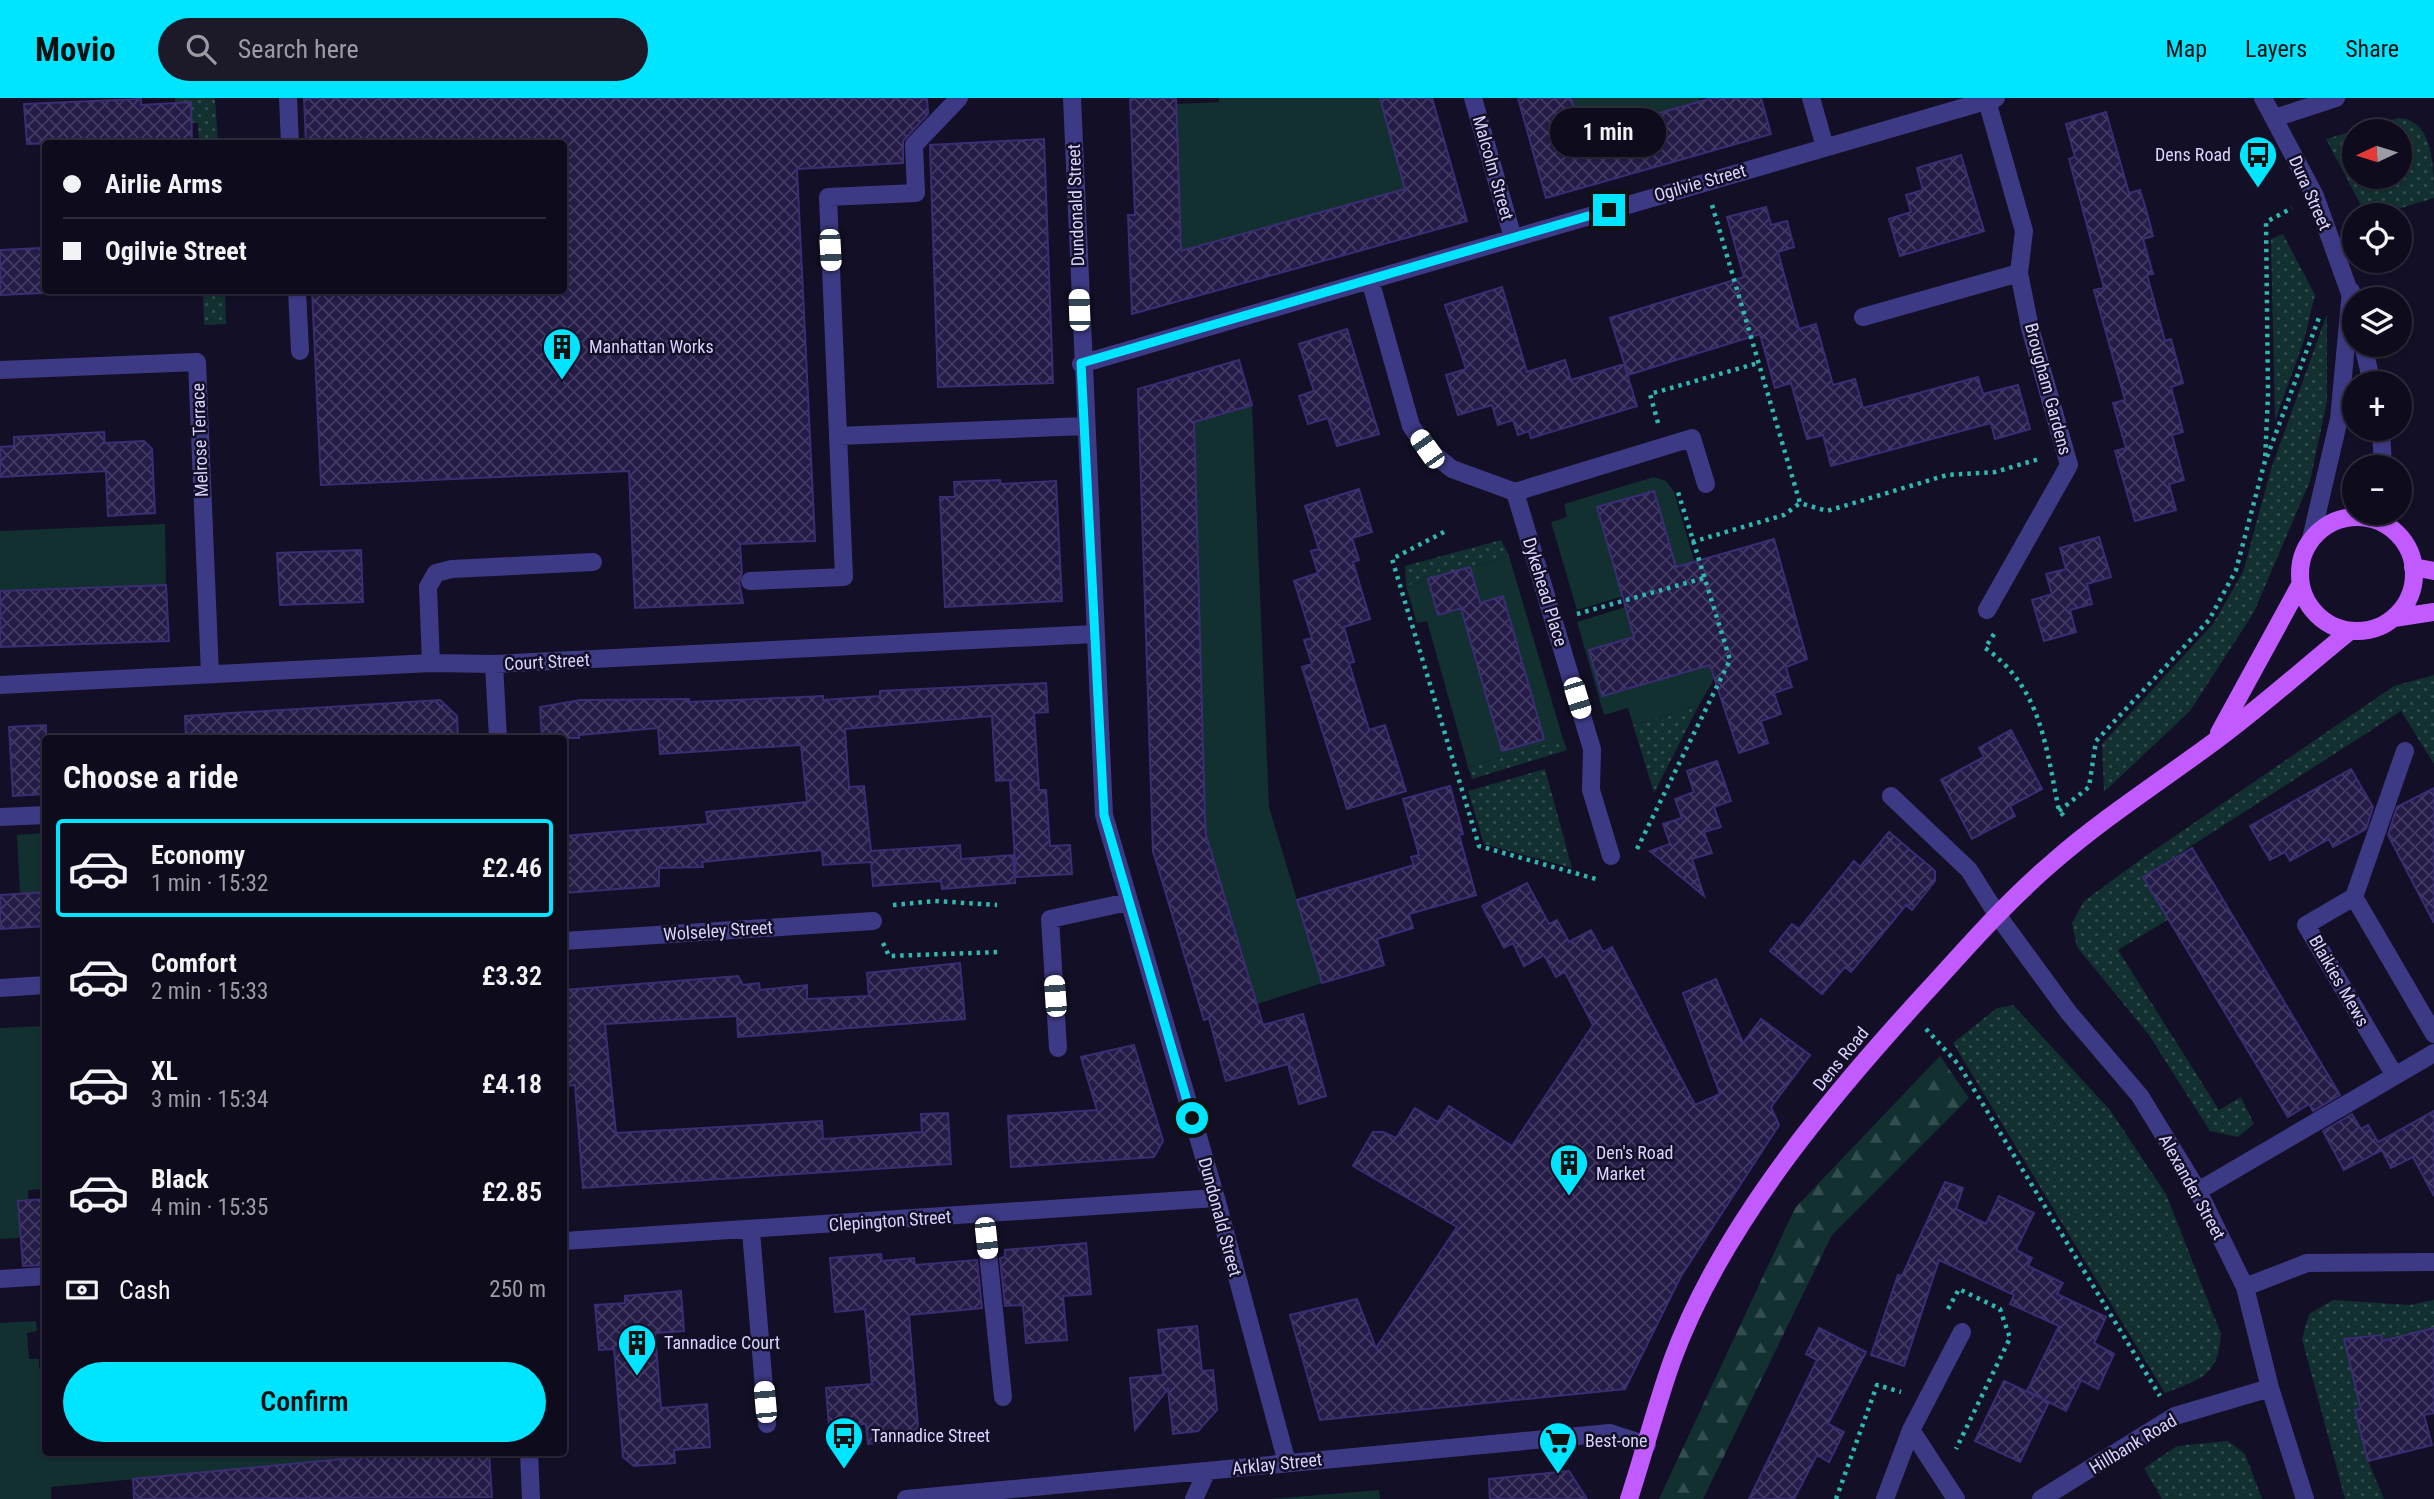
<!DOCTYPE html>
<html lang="en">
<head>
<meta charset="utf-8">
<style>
  body { margin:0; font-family:"Roboto Condensed",sans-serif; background:#1c1929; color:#f1f3f6; height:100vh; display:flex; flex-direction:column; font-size:26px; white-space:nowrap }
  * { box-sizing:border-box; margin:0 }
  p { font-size:23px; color:#9b9ba3 }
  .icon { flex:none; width:38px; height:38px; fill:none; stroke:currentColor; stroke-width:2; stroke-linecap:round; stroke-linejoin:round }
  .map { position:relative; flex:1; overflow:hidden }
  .panel { position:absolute; left:42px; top:637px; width:525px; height:721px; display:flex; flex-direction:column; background:#0e0b1c; border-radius:7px; box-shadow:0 2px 5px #0004,0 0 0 2px #2e2b3b }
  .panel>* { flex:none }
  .top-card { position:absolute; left:42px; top:42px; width:525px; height:154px; border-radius:7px; box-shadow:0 2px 5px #0004,0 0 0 2px #2e2b3b; display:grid; align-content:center; height:154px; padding:0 21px; background:#0e0b1c }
  .needle { width:46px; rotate:266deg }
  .fabs { position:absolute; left:2342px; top:21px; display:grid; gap:14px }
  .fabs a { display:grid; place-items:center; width:70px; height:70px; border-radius:50%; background:#0e0b1c; box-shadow:0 2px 5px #0004,0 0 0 2px #2e2b3b; font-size:35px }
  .end { position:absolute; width:32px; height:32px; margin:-16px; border:9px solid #00e5ff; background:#111; box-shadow:0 0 0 4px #111 }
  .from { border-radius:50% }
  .bubble { position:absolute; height:49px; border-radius:24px; background:#0e0b1c; box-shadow:0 2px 5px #0004,0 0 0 2px #2e2b3b; font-size:23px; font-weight:600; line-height:49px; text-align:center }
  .car { position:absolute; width:21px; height:42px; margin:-21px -10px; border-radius:9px; box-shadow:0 0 5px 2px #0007; background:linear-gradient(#fff 24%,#345 0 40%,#fff 0 76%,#345 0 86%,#fff 0) }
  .top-card b { display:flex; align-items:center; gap:24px; height:66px; font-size:26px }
  .top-card b+b { border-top:2px solid #2e2b3b }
  .top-card i { width:18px; height:18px; background:#f1f3f6 }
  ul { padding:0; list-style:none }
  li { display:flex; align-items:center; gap:21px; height:98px; margin:0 14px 10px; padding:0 7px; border:4px solid transparent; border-radius:7px }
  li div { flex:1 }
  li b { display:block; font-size:26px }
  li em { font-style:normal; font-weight:600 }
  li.current { border-color:#00e5ff }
  li>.icon { width:63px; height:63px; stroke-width:1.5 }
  h2 { padding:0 21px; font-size:32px; line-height:84px }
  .pay { display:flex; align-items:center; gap:18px; height:77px; padding:0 21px; font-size:26px }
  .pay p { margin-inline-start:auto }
  .primary-button { display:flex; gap:14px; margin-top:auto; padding:14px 21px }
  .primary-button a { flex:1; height:80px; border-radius:42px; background:#00e5ff; color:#111; font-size:28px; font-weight:600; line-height:80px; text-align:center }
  header { display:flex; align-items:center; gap:42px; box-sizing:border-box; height:98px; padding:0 35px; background:#00e5ff; color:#111 }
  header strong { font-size:33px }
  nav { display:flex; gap:38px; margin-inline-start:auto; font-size:24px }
  .search { width:490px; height:63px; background:#1c1929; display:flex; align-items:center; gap:18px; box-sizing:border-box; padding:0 24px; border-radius:38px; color:#9b9ba3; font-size:26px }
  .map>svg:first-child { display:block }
</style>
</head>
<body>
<header>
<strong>Movio</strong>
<div class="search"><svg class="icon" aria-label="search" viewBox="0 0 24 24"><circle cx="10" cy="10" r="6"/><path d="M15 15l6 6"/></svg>Search here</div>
<nav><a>Map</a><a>Layers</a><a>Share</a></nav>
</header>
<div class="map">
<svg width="2434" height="1401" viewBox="0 0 2434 1401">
  <defs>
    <pattern id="grass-dots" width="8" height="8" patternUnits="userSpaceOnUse" patternTransform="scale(1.75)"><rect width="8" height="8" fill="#12302f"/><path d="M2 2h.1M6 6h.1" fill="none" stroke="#344d4e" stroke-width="1.8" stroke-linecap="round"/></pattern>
    <pattern id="forest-firs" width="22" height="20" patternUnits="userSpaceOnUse" patternTransform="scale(1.75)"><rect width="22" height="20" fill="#12302f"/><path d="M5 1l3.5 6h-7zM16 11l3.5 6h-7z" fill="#344d4e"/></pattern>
    <pattern id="building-cross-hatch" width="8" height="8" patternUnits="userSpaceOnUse" patternTransform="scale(1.75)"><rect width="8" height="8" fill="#241b47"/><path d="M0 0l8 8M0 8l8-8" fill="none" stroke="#433b63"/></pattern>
  </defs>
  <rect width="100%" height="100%" fill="#130f26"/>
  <path fill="url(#grass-dots)" fill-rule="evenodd" d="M175 0H215L218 45H199L198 25H192L191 5H175Z
    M2398 20C2434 21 2434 70 2434 100L2378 117H2366L2326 41ZM2354 33H2399V79H2354Z
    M2283 136 2315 197 2304 242 2275 323 2271 141Z
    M203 193H225L226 226 204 227Z
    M2327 216V303L2310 383 2254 514 2190 613 2104 694 2102 646 2213 526 2243 474 2271 371Z
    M1501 442 1509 458 1406 488 1405 468Z
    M2434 577V666L2401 613 2143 779 2169 821 2118 852 2219 1012 2241 999 2254 1026 2238 1039 2210 1033 2149 937 2077 849 2072 825 2084 803 2140 762 2394 588Z
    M1699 607 1654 695 1633 627Z
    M1563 641 1567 652 1472 681 1468 669Z
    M1545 671 1572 770 1484 746 1468 693Z
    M2013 907 2110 1012 2166 1096 2221 1236C2218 1279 2200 1281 2165 1295L1953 945 1997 910Z
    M2333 1202 2410 1207 2434 1202V1230L2382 1243 2381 1237 2344 1242 2361 1311 2355 1313 2368 1363 2384 1401H2345L2302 1241 2309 1216Z
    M2228 1343 2245 1356 2262 1401H2162L2144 1370 2177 1348Z"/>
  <path fill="url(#forest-firs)" d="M1940 958 1969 1000 1832 1137 1703 1401H1659L1795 1110Z"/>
  <path fill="#12302f" d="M1219 0H1380L1405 91 1181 153 1176 6 1219 4Z
    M1571 0H1699L1700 3 1632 23 1630 18 1605 25 1581 37Z
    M1252 307 1269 709 1322 885 1257 906 1206 737 1194 324Z
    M1654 379 1666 383 1674 394 1698 476 1577 512 1551 424 1567 419 1564 406Z
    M165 426 166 487 0 493V433Z
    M1509 458 1563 641 1468 669 1427 523 1417 525 1406 488Z
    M1690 489 1721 560 1712 585 1699 607 1633 627 1628 610 1604 617 1577 524Z
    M45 735V794L20 796 17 737Z
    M45 928V1091L28 1092 31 1139 0 1141V930Z
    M36 1223 37 1233 27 1235 29 1261H39V1270H45L46 1354 415 1355 51 1389V1401H0V1225Z
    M1379 1392 1380 1401H1270Z"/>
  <path fill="url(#building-cross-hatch)" stroke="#3b2d73" stroke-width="2" d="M304 0H927L928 16 903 43V65L797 71 815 443 740 446 742 475 739 484 743 505 635 510 629 373 321 387 312 192H564V46H306Z
    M1130 0H1176L1181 153 1405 91 1380 0H1432L1467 123 1132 216 1128 117H1135Z
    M1518 0H1571L1580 32 1630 18 1632 23 1712 0H1761L1771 36 1546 100Z
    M141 1V7L191 4 192 46H153V42L27 46 24 6Z
    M2106 14 2129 95 2140 92 2147 115 2153 138 2143 141 2153 176 2147 177 2165 243 2171 241 2183 285 2171 289 2183 334 2172 337 2184 382 2169 386 2176 412 2135 423 2115 353 2126 350 2113 305 2125 302 2094 192 2104 190 2069 61 2075 59 2066 26Z
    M1044 41 1053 285 938 289 930 47Z
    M1961 57 1984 133 1900 158 1889 121 1911 114 1906 97 1923 92 1917 70Z
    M1766 109 1771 127 1787 123 1794 149 1778 154 1799 231 1816 226 1833 287 1855 281 1863 310 1978 279 1983 296 2018 287 2030 331 1995 341 1991 325 1831 368 1823 337 1807 341 1791 285 1775 290 1760 236 1628 277 1610 220 1744 179 1727 119Z
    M41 150 43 195 0 197V152Z
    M1502 189 1527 274 1565 262 1571 282 1624 266 1637 308 1531 340 1529 333 1518 337 1513 322 1498 327 1492 307 1458 317 1446 277 1466 271 1445 207Z
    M1347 231 1379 336 1337 348 1328 320 1308 326 1299 298 1314 293 1299 246Z
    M1239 262 1252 307 1194 324 1205 721 1206 737 1263 927 1303 916 1326 998 1299 1006 1288 966 1226 983 1209 920 1204 922 1153 753 1138 291Z
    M104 334 105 345 144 343 152 351 155 415 108 418 106 373 0 379V349L14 348V339Z
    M1000 382 1001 386 1056 383 1062 503 945 509 940 399H955L954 384Z
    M1359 391 1372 434 1352 440 1359 462 1353 464 1370 521 1344 529 1354 564 1349 565 1369 632 1385 627 1406 693 1347 711 1302 569 1312 566 1304 542 1312 540 1294 483 1318 475 1311 453 1319 451 1305 408Z
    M1654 393 1676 469 1774 441 1807 561 1786 569 1792 589 1774 595 1781 616 1761 623 1768 645 1739 655 1710 567 1602 598 1589 552 1634 539 1597 409Z
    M2099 439 2111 479 2087 486 2092 506 2070 512 2076 534 2044 543 2032 502 2052 496 2046 476 2066 471 2060 450Z
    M361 452 363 504 280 507 277 455Z
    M1470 469 1480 505 1503 498 1544 641 1502 653 1461 510 1465 509 1438 517 1428 481Z
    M166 487 169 543 0 549V493Z
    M1046 585 1048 614 1034 615 1039 692H1046L1050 748 1070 747 1072 776 1016 779 1010 682 996 683 992 618 845 631 849 689 864 688 871 753 960 747 961 761 1013 757 1015 785 942 791 941 783 873 788 871 764 823 767 822 752 702 764 703 769 659 770V788L564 795V738L708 726 706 714 807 704 801 647 660 656 658 630 579 637V640H542L540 609 581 602 689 601V604L823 598V602L880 598V593Z
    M440 602 457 618 458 640H186L185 618Z
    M46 627V696L13 698 9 629Z
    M2011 632 2042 691 2010 708 2015 718 1972 741 1941 682 1984 659 1979 650Z
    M1717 663 1731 703 1714 709 1721 729 1704 734 1712 755 1692 761 1704 798 1650 753 1670 746 1663 726 1682 720 1675 701 1694 694 1687 673Z
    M2351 671 2373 709 2366 731 2333 749 2329 741 2290 763 2285 754 2270 762 2250 728Z
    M1450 688 1463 736 1459 737 1476 797 1409 816 1413 830 1377 841 1384 867 1322 885 1297 802 1414 767 1411 759 1419 757 1403 701Z
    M2434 690V825L2388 737 2397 709Z
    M1889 734 1935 773V783L1912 812 1906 807 1851 874 1845 869 1822 896 1770 853 1792 826 1799 831 1854 763 1860 769Z
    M2192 750 2340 997 2313 1013 2309 1006 2288 1019 2143 779Z
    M1527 785 1549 826 1557 822 1569 844 1591 832 1603 854 1612 849 1695 1007 1720 996 1683 895 1716 881 1743 945 1761 921 1810 957 1771 1009 1779 1027 1681 1178 1625 1291 1320 1322 1290 1217 1357 1201 1376 1250 1457 1129 1353 1068 1373 1034H1383L1396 1040 1415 1010 1438 1024 1449 1008 1512 1048 1593 927 1565 874 1556 879 1544 857 1524 868 1513 845 1504 850 1482 808Z
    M46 794V828L0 831V797Z
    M960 865 965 921 738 939 737 918 605 926 616 1035 822 1023 823 1041 922 1034 921 1016 948 1015 951 1066 583 1090 575 987 564 988V892L738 878 743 887 759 885 760 892 807 887V901L869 898 867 875Z
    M1134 947 1163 1043 1154 1059 1011 1069 1008 1018 1097 1012 1081 959Z
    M2434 1013V1098L2413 1059 2391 1070 2382 1052 2344 1072 2323 1033 2352 1016 2361 1031 2368 1027 2378 1044Z
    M1945 1084 1963 1090 1956 1111 1986 1126 1999 1098 2034 1115 2016 1152 2032 1160 2028 1168 2063 1185 2057 1196 2106 1219 2094 1245 2114 1256 2098 1291 2081 1282 2066 1313 2027 1293 2059 1228 2010 1206 2014 1197 1939 1162 1904 1268 1871 1257 1898 1177 1902 1178Z
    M46 1101V1167L23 1168 18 1103Z
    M1086 1145 1091 1196 1063 1198 1067 1242 1026 1245 1023 1207 1005 1208 1000 1160 1005 1159V1152Z
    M881 1156 882 1163 914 1160 915 1167 977 1162 982 1210 909 1217 918 1329 907 1342 868 1346 866 1326 829 1329 826 1290 872 1286 865 1211 835 1214 830 1160Z
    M681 1193 684 1233 655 1235 661 1310 707 1306 710 1349 674 1352 675 1365 634 1368 623 1359 614 1251 599 1252 595 1207 625 1205V1198Z
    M1197 1228 1202 1273 1213 1272 1217 1312 1198 1333 1173 1336 1168 1291 1135 1332 1130 1280 1163 1277 1158 1232Z
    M1819 1230 1866 1254 1828 1326 1844 1334 1829 1364 1817 1357 1794 1401H1749L1817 1262 1806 1256Z
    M2434 1230V1315L2424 1317 2432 1347 2368 1363 2355 1312 2361 1311 2344 1241 2381 1237 2382 1243Z
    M2004 1283 2049 1304 2020 1364 1975 1343Z
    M415 1354H489L492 1399 134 1401 133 1381Z
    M1569 1373 1587 1401H1490L1489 1381Z"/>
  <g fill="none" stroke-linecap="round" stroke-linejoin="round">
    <path stroke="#2fb8b0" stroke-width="4.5" stroke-dasharray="3.5 5" stroke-linecap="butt" d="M1712 107 1800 405 1827 413 1947 377 1995 374 2039 361
      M1658 325 1650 296 1758 265
      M2267 359 2320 217
      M1444 434 1392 461 1479 748 1596 781
      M1692 444 1784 417 1800 405
      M1577 516 1704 480
      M1994 536 1985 550C2042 590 2046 650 2059 713L2066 720
      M2059 713 2089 689 2096 643 2209 522 2236 472 2265 363 2268 297 2266 124 2292 110
      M1637 751 1730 562 1678 394
      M893 807 935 803 997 807
      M883 845 889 858 1000 854
      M1926 931 1959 967 2160 1298
      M1948 1211 1959 1191 2000 1211 2010 1240 1956 1351
      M1836 1401 1877 1287 1901 1294"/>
    <path stroke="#3d3a85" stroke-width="18" d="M288 0 290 46
      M1072 0 1104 717 1216 1100 1287 1365
      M1473 0 1513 140
      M1811 0 1825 49
      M2263 0 2315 98 2353 204
      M1987 3 2024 133 2019 175 2030 230 2069 367 1987 512
      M2275 20 2336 0
      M1370 182 1411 328 1427 351 1452 371 1515 394 1692 340 1706 386
      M297 192 300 253
      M1863 219 2019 175
      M2363 247 2372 285
      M1081 266 1996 0
      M0 272 197 264 210 576
      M2381 331 2383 369
      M838 338 1085 328
      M1515 394 1592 651 1591 692 1611 758
      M2386 415 2387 427
      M2311 441 2339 321 2351 193
      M750 483 844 479 828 99 916 95 914 47 959 0
      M431 565 428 489 436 475 452 471 593 464
      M494 566 498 640
      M0 587 431 565 494 566 1094 536
      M1891 698 1969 772 1998 818 2069 915 2140 998 2198 1093 2245 1189 2270 1290 2305 1401
      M0 719 46 717
      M2354 799 2405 653
      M564 843 873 823
      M0 890 46 887
      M1058 950 1050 821 1128 804
      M2395 978 2306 827 2354 799 2434 936
      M2198 1093 2434 955
      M984 1117 1003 1299
      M751 1133 767 1326
      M564 1143 1216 1100
      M0 1181 46 1178
      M2245 1189 2307 1165 2434 1164
      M529 1354 531 1401
      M906 1401 1610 1335 1647 1347
      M1194 1401 1207 1373
      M1885 1401 1911 1332
      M1956 1401 1911 1332 1962 1234
      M2041 1401 2175 1318 2270 1290"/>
    <path stroke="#c25bff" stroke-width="18" d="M2300 476a57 57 0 1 1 114 0a57 57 0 1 1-114 0Z
      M2413 469 2434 473
      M2394 520 2434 514
      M2219 635 2300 487
      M1629 1401C1644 1355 1656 1308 1672 1263 1723 1123 1839 988 1939 880 1975 840 2012 799 2053 764 2102 721 2158 685 2211 646 2259 611 2304 570 2350 533"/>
  </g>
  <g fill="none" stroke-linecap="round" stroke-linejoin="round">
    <path stroke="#00e5ff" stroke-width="9" d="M1192 1020 1104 717 1081 265 1609 112"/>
  </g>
  <defs>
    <g id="bus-pin" transform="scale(2.0125)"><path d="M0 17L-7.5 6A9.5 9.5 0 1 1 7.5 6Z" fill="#00e5ff" stroke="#130f26"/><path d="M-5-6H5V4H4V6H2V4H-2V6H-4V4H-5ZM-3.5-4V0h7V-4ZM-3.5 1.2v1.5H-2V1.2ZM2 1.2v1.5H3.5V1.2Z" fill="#111"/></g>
    <g id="building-pin" transform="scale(2.0125)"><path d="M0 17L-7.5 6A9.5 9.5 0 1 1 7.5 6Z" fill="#00e5ff" stroke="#130f26"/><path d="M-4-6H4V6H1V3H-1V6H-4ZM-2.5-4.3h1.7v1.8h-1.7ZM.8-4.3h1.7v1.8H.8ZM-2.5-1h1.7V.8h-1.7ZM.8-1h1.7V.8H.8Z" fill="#111"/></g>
    <g id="supermarket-pin" transform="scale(2.0125)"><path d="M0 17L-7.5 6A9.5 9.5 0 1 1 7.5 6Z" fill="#00e5ff" stroke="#130f26"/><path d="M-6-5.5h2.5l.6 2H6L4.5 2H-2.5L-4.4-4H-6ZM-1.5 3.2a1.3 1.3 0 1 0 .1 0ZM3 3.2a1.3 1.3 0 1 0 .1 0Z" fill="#111"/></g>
  </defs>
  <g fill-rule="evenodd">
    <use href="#bus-pin" x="2258" y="57"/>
    <use href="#building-pin" x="562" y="249"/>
    <use href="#building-pin" x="1569" y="1065"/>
    <use href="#building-pin" x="637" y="1245"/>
    <use href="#bus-pin" x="844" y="1338"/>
    <use href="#supermarket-pin" x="1558" y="1343"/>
  </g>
  <g text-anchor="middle" stroke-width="5" stroke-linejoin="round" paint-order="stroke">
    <g font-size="18" fill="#d9d4ff" stroke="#130f26" text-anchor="start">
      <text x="2231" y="63" text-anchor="end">Dens Road</text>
      <text x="589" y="255">Manhattan Works</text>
      <text x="1596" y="1061">Den's Road<tspan x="1596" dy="21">Market</tspan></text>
      <text x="664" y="1251">Tannadice Court</text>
      <text x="871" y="1344">Tannadice Street</text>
      <text x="1585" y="1349">Best-one</text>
    </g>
    <g font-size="18" fill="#d9d4ff" stroke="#130f26">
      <text transform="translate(1493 70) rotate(74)" y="6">Malcolm Street</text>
      <text transform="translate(1700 85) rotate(-16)" y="6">Ogilvie Street</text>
      <text transform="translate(2310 95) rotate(66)" y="6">Dura Street</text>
      <text transform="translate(1076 107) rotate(-92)" y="6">Dundonald Street</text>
      <text transform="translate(2048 291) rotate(75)" y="6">Brougham Gardens</text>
      <text transform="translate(200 342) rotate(-92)" y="6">Melrose Terrace</text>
      <text transform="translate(1545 494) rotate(73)" y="6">Dykehead Place</text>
      <text transform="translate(547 564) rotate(-3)" y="6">Court Street</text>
      <text transform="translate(718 833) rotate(-4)" y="6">Wolseley Street</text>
      <text transform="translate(2339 883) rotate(60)" y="6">Blaikies Mews</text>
      <text transform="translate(1841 961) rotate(-51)" y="6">Dens Road</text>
      <text transform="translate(2192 1089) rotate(61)" y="6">Alexander Street</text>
      <text transform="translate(1220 1119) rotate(75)" y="6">Dundonald Street</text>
      <text transform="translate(890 1123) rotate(-4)" y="6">Clepington Street</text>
      <text transform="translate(2133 1346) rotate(-31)" y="6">Hillbank Road</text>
      <text transform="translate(1277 1366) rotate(-6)" y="6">Arklay Street</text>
    </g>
  </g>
</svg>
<div class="fabs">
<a><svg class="needle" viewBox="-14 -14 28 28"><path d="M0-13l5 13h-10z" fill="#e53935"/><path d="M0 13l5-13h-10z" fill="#9b9ba3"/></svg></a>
<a><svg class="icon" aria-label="locate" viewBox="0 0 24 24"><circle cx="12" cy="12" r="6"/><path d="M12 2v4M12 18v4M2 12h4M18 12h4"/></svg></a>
<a><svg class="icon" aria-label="layers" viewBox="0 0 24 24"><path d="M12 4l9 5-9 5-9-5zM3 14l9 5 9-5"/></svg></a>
<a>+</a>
<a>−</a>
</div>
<i class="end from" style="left:1192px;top:1020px"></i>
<i class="end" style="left:1609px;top:112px"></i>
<div class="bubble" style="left:1550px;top:10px;width:116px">1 min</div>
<i class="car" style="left:830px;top:152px;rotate:177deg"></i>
<i class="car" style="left:1079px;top:212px;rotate:358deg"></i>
<i class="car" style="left:1427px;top:351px;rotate:325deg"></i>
<i class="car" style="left:1577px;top:600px;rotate:163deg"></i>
<i class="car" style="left:1055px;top:898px;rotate:356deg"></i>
<i class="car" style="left:986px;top:1140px;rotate:174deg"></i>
<i class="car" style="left:765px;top:1304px;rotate:355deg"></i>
<div class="top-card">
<b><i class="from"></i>Airlie Arms</b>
<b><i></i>Ogilvie Street</b>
</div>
<section class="panel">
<h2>Choose a ride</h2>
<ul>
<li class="current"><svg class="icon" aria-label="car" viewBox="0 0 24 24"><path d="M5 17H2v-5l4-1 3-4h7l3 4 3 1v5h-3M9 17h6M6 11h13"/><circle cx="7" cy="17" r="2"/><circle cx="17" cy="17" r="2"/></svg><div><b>Economy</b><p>1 min · 15:32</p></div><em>£2.46</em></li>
<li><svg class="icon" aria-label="car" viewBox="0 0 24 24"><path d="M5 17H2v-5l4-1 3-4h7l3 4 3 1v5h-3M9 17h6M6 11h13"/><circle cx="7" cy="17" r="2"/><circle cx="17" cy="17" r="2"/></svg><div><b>Comfort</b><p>2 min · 15:33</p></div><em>£3.32</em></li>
<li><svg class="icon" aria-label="car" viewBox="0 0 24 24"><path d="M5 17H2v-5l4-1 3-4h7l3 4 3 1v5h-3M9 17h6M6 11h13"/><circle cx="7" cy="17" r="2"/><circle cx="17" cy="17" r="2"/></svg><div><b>XL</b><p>3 min · 15:34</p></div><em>£4.18</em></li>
<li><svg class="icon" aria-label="car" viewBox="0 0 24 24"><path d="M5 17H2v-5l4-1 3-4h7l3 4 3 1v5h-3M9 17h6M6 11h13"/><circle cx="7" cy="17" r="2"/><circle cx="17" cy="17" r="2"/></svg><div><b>Black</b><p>4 min · 15:35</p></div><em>£2.85</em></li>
</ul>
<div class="pay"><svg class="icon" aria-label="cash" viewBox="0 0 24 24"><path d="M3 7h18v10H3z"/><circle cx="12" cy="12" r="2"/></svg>Cash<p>250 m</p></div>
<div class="primary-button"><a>Confirm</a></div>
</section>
</div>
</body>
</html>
